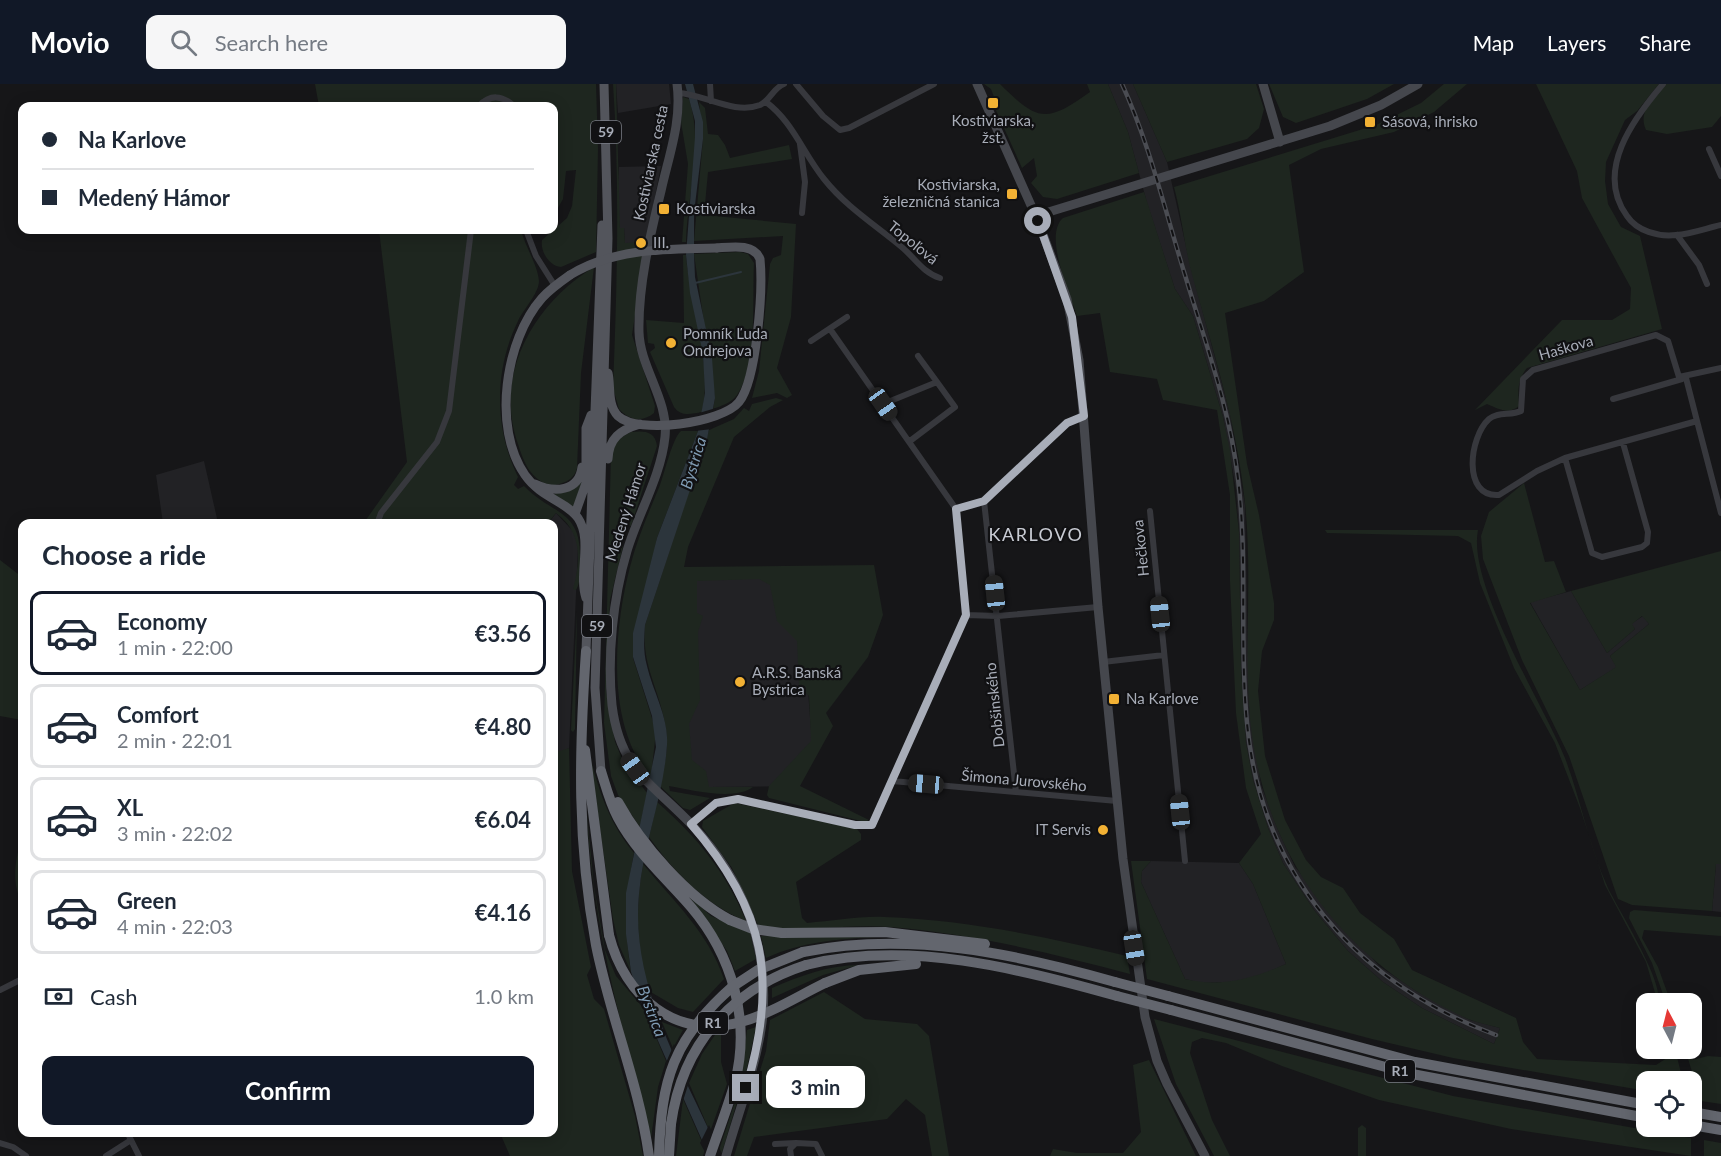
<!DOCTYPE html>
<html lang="en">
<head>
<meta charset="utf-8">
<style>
  body { margin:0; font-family:Lato,sans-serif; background:#f6f6f7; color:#1f2937; height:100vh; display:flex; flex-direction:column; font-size:22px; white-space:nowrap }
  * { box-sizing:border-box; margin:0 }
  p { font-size:20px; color:#747a83 }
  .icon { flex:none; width:33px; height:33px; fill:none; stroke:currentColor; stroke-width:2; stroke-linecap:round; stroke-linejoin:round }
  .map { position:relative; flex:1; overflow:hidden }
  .panel { position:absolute; left:18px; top:435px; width:540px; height:618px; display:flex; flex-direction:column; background:#fff; border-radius:12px; box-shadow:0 3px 15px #0003 }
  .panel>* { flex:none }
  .top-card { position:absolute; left:18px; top:18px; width:540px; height:132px; border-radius:12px; box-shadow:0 3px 15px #0003; display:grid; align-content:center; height:132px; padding:0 24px; background:#fff }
  .needle { width:39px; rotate:353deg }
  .buttons { position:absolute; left:1636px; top:909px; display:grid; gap:12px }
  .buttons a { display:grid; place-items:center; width:66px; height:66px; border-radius:12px; background:#fff; box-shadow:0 3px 15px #0003; font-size:30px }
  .end { position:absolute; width:27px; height:27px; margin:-14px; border:8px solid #a8adb8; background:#111; box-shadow:0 0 0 3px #111 }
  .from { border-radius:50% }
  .bubble { position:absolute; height:42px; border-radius:12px; background:#fff; box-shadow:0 3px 15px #0003; font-size:20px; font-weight:700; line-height:42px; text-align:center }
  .car { position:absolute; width:18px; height:36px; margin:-18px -9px; border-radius:8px; box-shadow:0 0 4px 2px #0007; background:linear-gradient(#222 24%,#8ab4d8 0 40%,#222 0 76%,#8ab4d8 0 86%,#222 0) }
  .top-card b { display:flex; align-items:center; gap:21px; height:57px; font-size:22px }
  .top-card b+b { border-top:2px solid #e0e1e3 }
  .top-card i { width:15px; height:15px; background:#1f2937 }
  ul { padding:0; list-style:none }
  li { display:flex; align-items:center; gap:18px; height:84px; margin:0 12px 9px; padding:0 12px; border:3px solid #e0e1e3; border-radius:12px }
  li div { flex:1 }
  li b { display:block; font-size:22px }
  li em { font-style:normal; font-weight:700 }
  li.active { border-color:#111827 }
  li>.icon { width:54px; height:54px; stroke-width:1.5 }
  h2 { padding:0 24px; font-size:27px; line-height:72px }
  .pay { display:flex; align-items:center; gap:15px; height:66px; padding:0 24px; font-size:22px }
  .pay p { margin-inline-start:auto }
  .action { display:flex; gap:12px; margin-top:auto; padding:12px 24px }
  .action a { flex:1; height:69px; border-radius:12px; background:#111827; color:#fff; font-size:24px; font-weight:700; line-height:69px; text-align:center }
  header { display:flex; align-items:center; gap:36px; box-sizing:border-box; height:84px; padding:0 30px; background:#111827; color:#fff }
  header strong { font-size:28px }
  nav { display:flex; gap:33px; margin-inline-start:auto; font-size:21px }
  .search { width:420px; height:54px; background:#f6f6f7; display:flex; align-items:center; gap:15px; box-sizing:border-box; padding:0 21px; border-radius:12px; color:#747a83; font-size:22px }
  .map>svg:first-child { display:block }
</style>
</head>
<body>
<header>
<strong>Movio</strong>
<div class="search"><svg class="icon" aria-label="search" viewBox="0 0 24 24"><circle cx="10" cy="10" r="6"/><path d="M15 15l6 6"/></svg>Search here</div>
<nav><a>Map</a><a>Layers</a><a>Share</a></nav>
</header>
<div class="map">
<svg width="1721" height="1072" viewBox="0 0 1721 1072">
  <rect width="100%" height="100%" fill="#161618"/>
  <path fill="#222225" d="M616 0H669L671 20 618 29Z
    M1108 0H1133L1167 78 1190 180 1230 330 1245 421 1249 624 1261 701 1278 746 1295 783 1379 882 1418 908 1470 936 1500 944 1494 960 1422 924 1383 898 1348 867 1314 826 1283 779 1268 744 1253 696 1246 659 1241 583 1239 448 1236 405 1223 333 1193 232 1175 205 1147 119 1128 48Z
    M661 82 646 158 625 160 624 144H620L617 121 619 83Z
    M204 377 218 439H163L156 391Z
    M556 429 572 446 577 455 578 465 569 664 555 671 554 440H548Z
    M684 483 777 484 804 554 812 659 800 702 709 703 675 694Z
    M1571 507 1607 569 1635 545 1631 540 1643 532 1649 540 1610 572 1617 583 1580 606 1530 518Z
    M1151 777 1239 779 1253 800 1286 880 1255 894 1230 898 1201 899 1185 895 1141 798 1142 787Z
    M1716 780H1721V828L1712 827Z"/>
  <path fill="#1e261f" d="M315 0H596L598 65 596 168 561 183C549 182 540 167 542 156L567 134 572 122 576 86 566 87 563 115 554 131V22H319Z
    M613 0H616L620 144H624L625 159 646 158 632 251 655 322 654 329C642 339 629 336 619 325L613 304C617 203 620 101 613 0Z
    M984 0H1000C1038 38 1047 39 1090 8L1087 0H1108L1128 48 1139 89 1057 115 1043 113 1031 99 1037 92 1034 74 1022 84 995 24 997 21 991 5Z
    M1133 0H1256L1264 25 1259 44 1247 55 1167 78Z
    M1269 0H1394L1367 15 1296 39 1283 33Z
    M1444 0H1467L1434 28 1394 48 1321 65 1289 81 1304 188 1264 217 1225 229 1247 380 1259 431 1274 519V536L1262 567 1258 607 1265 672 1285 736 1306 776 1321 793 1343 804 1360 829 1394 855 1412 886 1516 934 1523 958 1537 975 1656 981 1667 974 1668 965H1675L1683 997 1647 998V1007L1453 974 1372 955 1147 895 1131 777H1151L1142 787 1141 798 1185 895C1221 904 1253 894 1286 880L1253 800 1239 779 1261 750 1246 704 1236 629 1230 497V411L1217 326 1163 316 1157 295 1110 288 1100 229 1077 232C1070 210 1043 151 1063 134L1144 108 1175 205 1193 232 1223 333 1230 367 1239 448 1241 583 1246 659 1253 696 1268 744 1283 779 1314 826 1348 867 1383 898 1422 924 1494 960 1500 944C1490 941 1478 939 1468 935 1339 876 1258 764 1249 622 1245 555 1252 486 1245 419 1237 338 1211 261 1190 183 1184 157 1181 129 1174 103L1376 41 1421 19Z
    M1536 0H1659L1637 27 1625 36 1606 78 1605 97 1608 120 1621 143 1640 152 1662 245 1527 284C1517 296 1518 307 1519 322 1508 331 1499 325 1487 320L1475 326 1562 236H1612L1630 225 1631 204 1582 114 1577 87Z
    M1666 0H1721V32L1712 43 1667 50 1646 46C1637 26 1655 15 1666 0Z
    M683 13 689 15C704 61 687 111 686 158H682L688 80 681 38Z
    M699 18 705 24 708 50 718 51 725 61 730 74 789 61 792 75 708 88 704 131 796 140 791 233 777 284 792 311 787 314 777 309 752 314 759 287 770 180 773 174 781 171 783 152 694 157 703 55Z
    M379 146H521C525 162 538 182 539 197 539 209 523 226 518 237 494 286 494 344 518 393L514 401 518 405 524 402C555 433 582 425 580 478 580 487 581 498 576 506L573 505C581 476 582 448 556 429L548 439 363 440 407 378Z
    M740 168 748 170 754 179C752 215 758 281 737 311 731 319 721 322 713 325L715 314 694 170Z
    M683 171H686C690 222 713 277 702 328 691 330 681 333 674 323L650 268 655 264 654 260 648 259 646 236 684 239Z
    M594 183 581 289 577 384C574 397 562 400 550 402 530 394 524 379 518 360 493 289 535 219 594 183Z
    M776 314 783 316 770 323 734 353 688 463 684 483 874 481 883 531 868 573 826 629 833 642 800 702 869 736 865 738 769 714 767 711 769 702 811 657 809 612 799 602 797 557 777 537 770 501 759 495 697 497V529L703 532 698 548 700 616 689 640 692 676 706 687 709 703H753C735 717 691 706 669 702L670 707 710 714 690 726 683 724 660 702C664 684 669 664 666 646 661 607 641 583 645 541L709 346 734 335 744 324 749 327 752 320Z
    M681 347H698L657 454 633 574 656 647 651 693C605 642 614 544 630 483 637 455 649 428 660 401 665 388 672 355 681 347Z
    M631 348C643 347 655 346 657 362L631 442 627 441 621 453 623 462 610 516 606 607 615 658 623 677 647 709 640 743 618 711 611 692 604 639 611 370 618 355Z
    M584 393 573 424 551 410 567 408Z
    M1524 399 1545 478 1554 477 1566 508 1530 519 1580 606 1616 583 1610 572 1649 540 1642 532 1632 540 1635 545 1607 569 1571 507 1721 467V780H1716L1712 827 1632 821 1618 815 1569 672 1522 576 1483 475 1481 452 1489 428Z
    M1325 446H1478C1467 501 1543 619 1565 674 1581 716 1589 763 1608 804 1619 827 1665 899 1658 919L1646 878 1605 801 1580 724 1555 659 1514 584 1480 499 1471 459 1458 452 1327 449Z
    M0 476 22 493V636L0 632Z
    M577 527 575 645 573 648 571 646Z
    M569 664 572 787 591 883 587 891 594 915 604 925 635 1032 643 1072H510L500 1049 554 1048V669Z
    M589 668C598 705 609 739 634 769 626 810 624 846 631 888L619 861 613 835Z
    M657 718C697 753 726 788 746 837 706 821 674 788 649 753Z
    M735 719 857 745 861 750V756L796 798 802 834 807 839C832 837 859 832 884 833 967 836 1047 853 1127 872L1130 890C1051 869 973 850 891 843 847 840 802 849 758 841L732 784 702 743 703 737C714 731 723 725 735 719Z
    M587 730 594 802 605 866 616 892 644 925 666 977 658 1003 651 1055C623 947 592 841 587 730Z
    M22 753V820C11 797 15 777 22 753Z
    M643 780C674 818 708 848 724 895L693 928 678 924 649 907C636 865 635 823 643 780Z
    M689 812 711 832 750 849 756 875 735 887 727 867Z
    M1634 826 1721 833V852L1644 846 1642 854 1658 883 1671 919H1666L1652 879 1629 834 1630 828Z
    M761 852 877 853C838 855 801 858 766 874Z
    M859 881 823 891 772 914V904C800 892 829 881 859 881Z
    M824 908 865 935 917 940 929 952 949 1072H932L925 1031 906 1015 887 1035 754 1053 747 1072H734L766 967 770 936Z
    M1154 935 1453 1012 1691 1054V1072L1511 1045 1379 1016 1282 982 1226 959 1202 954 1192 958 1190 969 1212 1036 1230 1072H1214L1176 1000Z
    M662 938 683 946 673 964Z
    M756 943 747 984 721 1072H717L740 1003 747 946Z
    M721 950V978L727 1000 710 1048 689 999 702 970 715 951Z
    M1685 965H1688L1693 976 1708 972 1721 973V1020L1701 1017Z
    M1149 976 1196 1072H1050L1053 1065 1077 1069H1123L1141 1048 1133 981Z
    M683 1015 705 1065 703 1072H676Z
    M1362 1041 1366 1044V1072H1358V1044Z
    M1704 1056 1721 1059V1072H1704Z"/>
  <path fill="#2c353c" d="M685 0H693L703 38V55L694 129V170L695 193 712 274 715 314 707 355 645 541C644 555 643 568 647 582 653 608 669 634 667 661 664 711 643 760 639 810 630 903 684 989 721 1072H709L644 925 631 888 626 850V809L656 663 652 632 633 573V549L657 454 698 347 705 309 703 270 690 209 686 171 695 53V37Z"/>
  <path fill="#161618" d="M716 324 712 345 695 347 699 329Z
    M674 960 690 995 682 1020 665 981Z
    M709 1041 723 1072H707L700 1059Z"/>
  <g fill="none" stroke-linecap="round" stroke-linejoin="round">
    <path stroke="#2c353c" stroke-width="2" d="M695 199 741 188"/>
    <path stroke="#37383d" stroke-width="6" d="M710 0 711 17
      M796 0 823 32 840 46 849 44 934 0
      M1663 0C1634 34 1594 87 1627 132 1637 147 1658 153 1676 151 1691 150 1707 144 1721 141
      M678 9C704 10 734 31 760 21 771 16 773 4 784 0
      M766 18C793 38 803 69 824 95 847 124 877 142 904 165 916 176 924 189 940 194
      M479 22C490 10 502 11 514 22
      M800 60 805 98 802 129
      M1709 65 1721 92
      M526 146 536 172 555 202
      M1677 151 1699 181 1707 200
      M811 257 847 233
      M918 272 937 298
      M1686 294 1697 337 1565 374 1537 387 1499 411C1462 414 1469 353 1489 335 1498 327 1511 332 1521 327L1523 295 1533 286 1656 251 1668 257 1679 293 1721 284
      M1613 315 1682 295
      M883 320 937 298 955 323 910 357
      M1697 337 1721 429
      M1565 374 1592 469 1602 473 1642 463 1647 459 1648 448 1623 359
      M984 417 1016 708
      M956 425 984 417 1067 339 1084 332
      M1150 427 1185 777
      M377 440 381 429 437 358 449 327 471 146
      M966 531 998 532 1098 523
      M1103 578 1164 571
      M892 697 1117 717
      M691 740 716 719 738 715 855 741H872L966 531 956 425 830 245
      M0 906 22 895
      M127 1048 139 1072
      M0 1059 13 1063 26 1072
      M775 1060 796 1059
      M106 1072 131 1056
      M791 1072 790 1065 796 1059 816 1060 822 1072"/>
    <path stroke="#45474d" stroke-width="9" d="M677 0C682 37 669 71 661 107 650 152 638 202 639 248 640 284 669 316 665 353 661 392 638 430 627 467 613 514 607 572 612 621 620 686 651 698 692 741 743 795 771 865 762 939 756 984 738 1029 726 1072
      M977 0 1034 128
      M1263 0 1280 58
      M1042 130 1330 42 1381 21 1418 0
      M1038 137 1067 215 1079 276 1098 523 1123 775 1145 933 1157 977 1167 1000 1205 1072"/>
    <path stroke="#53555c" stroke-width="9" d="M570 191C560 198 550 205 542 214 505 256 492 344 525 391 541 414 566 417 578 434 593 456 578 490 586 514
      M608 289C611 302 607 321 618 332 638 351 722 339 739 318 757 295 763 205 760 175 754 159 731 163 717 164
      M608 375C609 354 620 346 640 340
      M535 400C554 409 579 408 582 383
      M575 430 586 399V344L591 331
      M586 567 602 141
      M601 687 595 604 608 154 604 0"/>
    <path stroke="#63666e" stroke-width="10" d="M586 567C579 670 577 758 596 861 610 932 639 1000 649 1072
      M585 666 609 851
      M601 687C606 703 610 719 618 734 636 768 666 794 691 823 732 871 751 936 735 998 728 1023 718 1048 710 1072
      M618 718C641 760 688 814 730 836
      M782 849 885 848 985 860
      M803 868C908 847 1013 869 1115 898
      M806 881C908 856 1018 884 1117 912
      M825 899 859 886 916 880
      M1168 912 1415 978 1647 1021
      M1171 926 1412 990 1647 1034
      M1692 1028 1721 1033
      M1692 1041 1721 1046
      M659 1072C661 996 673 955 732 903
      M669 1072 671 1040"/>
    <g stroke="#4a4c52" stroke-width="4.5">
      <path id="rail" d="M1122 0C1150 61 1165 127 1185 191 1205 258 1230 325 1238 395 1248 476 1239 558 1247 639 1261 790 1356 899 1496 951"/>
    </g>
    <use href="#rail" stroke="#111113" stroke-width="2" stroke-dasharray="7" stroke-linecap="butt"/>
    <path stroke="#53555c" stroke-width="9" d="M570 191C613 164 667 165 717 164"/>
    <path stroke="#63666e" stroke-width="10" d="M730 836 753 845 782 849
      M609 851C625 913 675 956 741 938 770 930 798 912 825 899
      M1115 898 1168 912
      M732 903 758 886 803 868
      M1117 912 1171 926
      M671 1040C682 961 731 905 806 881"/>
  </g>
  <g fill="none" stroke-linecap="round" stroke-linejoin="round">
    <path stroke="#a8adb8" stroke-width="8" d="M746 1004C779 896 765 825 691 740L716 719 738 715 855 741H872L966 531 956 425 984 417 1067 339 1084 332 1072 233 1038 137"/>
  </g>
  <g fill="#f2b134" stroke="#111113" stroke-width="2">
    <rect x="987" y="13" width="12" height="12" rx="3"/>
    <rect x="1364" y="32" width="12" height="12" rx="3"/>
    <rect x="1006" y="104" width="12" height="12" rx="3"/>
    <rect x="658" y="119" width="12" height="12" rx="3"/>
    <circle cx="641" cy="159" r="6"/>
    <circle cx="671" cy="259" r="6"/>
    <circle cx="740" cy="598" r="6"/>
    <rect x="1108" y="609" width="12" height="12" rx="3"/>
    <circle cx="1103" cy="746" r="6"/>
  </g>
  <g text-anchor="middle" stroke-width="4.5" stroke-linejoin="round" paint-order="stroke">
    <g fill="#111113" stroke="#7b7e86" stroke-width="1.5">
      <rect x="591" y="37" width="30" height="22" rx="4.5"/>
      <rect x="582" y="531" width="30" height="22" rx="4.5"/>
      <rect x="698" y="928" width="30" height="22" rx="4.5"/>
      <rect x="1385" y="976" width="30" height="22" rx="4.5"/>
    </g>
    <g font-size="14" font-weight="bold" fill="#a8adb8">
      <text x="606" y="53">59</text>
      <text x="597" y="547">59</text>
      <text x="713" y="944">R1</text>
      <text x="1400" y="992">R1</text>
    </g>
    <g font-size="15" fill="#a8adb8" stroke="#111113" text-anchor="start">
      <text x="993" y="42" text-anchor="middle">Kostiviarska,<tspan x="993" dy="17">žst.</tspan></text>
      <text x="1382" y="43">Sásová, ihrisko</text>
      <text x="1000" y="106" text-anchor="end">Kostiviarska,<tspan x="1000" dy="17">železničná stanica</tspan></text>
      <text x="676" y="130">Kostiviarska</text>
      <text x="653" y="164">III.</text>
      <text x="683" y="255">Pomník Ľuda<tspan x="683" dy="17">Ondrejova</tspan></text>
      <text x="752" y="594">A.R.S. Banská<tspan x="752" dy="17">Bystrica</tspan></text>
      <text x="1126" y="620">Na Karlove</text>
      <text x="1091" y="751" text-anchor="end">IT Servis</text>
    </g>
    <g font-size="15" fill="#a8adb8" stroke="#111113">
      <text transform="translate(651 79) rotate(-78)" y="5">Kostiviarska cesta</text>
      <text transform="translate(913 159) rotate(39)" y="5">Topoľová</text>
      <text transform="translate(1566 264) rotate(-16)" y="5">Haškova</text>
      <text transform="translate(626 428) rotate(-72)" y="5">Medený Hámor</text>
      <text transform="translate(1141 464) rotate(-96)" y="5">Hečkova</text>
      <text transform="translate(995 621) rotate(-96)" y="5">Dobšinského</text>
      <text transform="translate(1024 697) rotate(5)" y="5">Šimona Jurovského</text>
    </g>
    <g font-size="16" font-style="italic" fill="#7f9bb3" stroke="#111113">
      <text transform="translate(693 379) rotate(-73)" y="6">Bystrica</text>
      <text transform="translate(652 927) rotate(69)" y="6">Bystrica</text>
    </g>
    <g font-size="18" letter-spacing="1.5" fill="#c9ccd4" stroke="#111113">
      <text x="1036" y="457">KARLOVO</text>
    </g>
  </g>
</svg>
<div class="buttons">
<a><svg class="needle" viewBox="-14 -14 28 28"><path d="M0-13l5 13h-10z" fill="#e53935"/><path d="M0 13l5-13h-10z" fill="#747a83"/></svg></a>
<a><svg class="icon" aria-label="locate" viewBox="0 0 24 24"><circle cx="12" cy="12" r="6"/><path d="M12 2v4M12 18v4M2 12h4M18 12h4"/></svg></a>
</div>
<i class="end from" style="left:1038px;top:137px"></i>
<i class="end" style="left:746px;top:1004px"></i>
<div class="bubble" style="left:766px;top:982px;width:99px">3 min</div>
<i class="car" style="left:883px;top:320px;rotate:145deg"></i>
<i class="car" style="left:995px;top:509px;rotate:354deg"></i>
<i class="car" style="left:1160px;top:530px;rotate:354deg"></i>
<i class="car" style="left:635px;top:685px;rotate:325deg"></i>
<i class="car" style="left:926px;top:700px;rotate:275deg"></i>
<i class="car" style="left:1180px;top:728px;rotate:354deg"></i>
<i class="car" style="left:1134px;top:864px;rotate:171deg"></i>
<div class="top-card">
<b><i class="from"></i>Na Karlove</b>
<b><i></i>Medený Hámor</b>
</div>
<section class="panel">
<h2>Choose a ride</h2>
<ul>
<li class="active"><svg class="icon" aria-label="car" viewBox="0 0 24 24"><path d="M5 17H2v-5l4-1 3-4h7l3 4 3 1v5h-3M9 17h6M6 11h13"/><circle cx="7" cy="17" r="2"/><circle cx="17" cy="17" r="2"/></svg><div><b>Economy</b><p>1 min · 22:00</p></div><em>€3.56</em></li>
<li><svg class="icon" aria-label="car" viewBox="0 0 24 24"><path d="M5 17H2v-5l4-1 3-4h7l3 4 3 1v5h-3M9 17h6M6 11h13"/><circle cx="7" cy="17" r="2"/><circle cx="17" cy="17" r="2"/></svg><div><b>Comfort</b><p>2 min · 22:01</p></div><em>€4.80</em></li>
<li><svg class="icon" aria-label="car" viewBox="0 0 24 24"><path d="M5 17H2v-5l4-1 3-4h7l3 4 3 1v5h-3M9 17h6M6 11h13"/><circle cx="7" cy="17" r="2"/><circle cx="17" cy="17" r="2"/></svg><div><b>XL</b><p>3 min · 22:02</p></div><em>€6.04</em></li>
<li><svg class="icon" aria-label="car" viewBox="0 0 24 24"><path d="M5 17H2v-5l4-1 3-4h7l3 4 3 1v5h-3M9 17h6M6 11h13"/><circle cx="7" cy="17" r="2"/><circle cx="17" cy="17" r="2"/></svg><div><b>Green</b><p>4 min · 22:03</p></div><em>€4.16</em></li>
</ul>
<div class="pay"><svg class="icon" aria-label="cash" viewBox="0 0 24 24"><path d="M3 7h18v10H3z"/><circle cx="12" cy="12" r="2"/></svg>Cash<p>1.0 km</p></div>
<div class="action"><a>Confirm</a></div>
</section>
</div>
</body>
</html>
